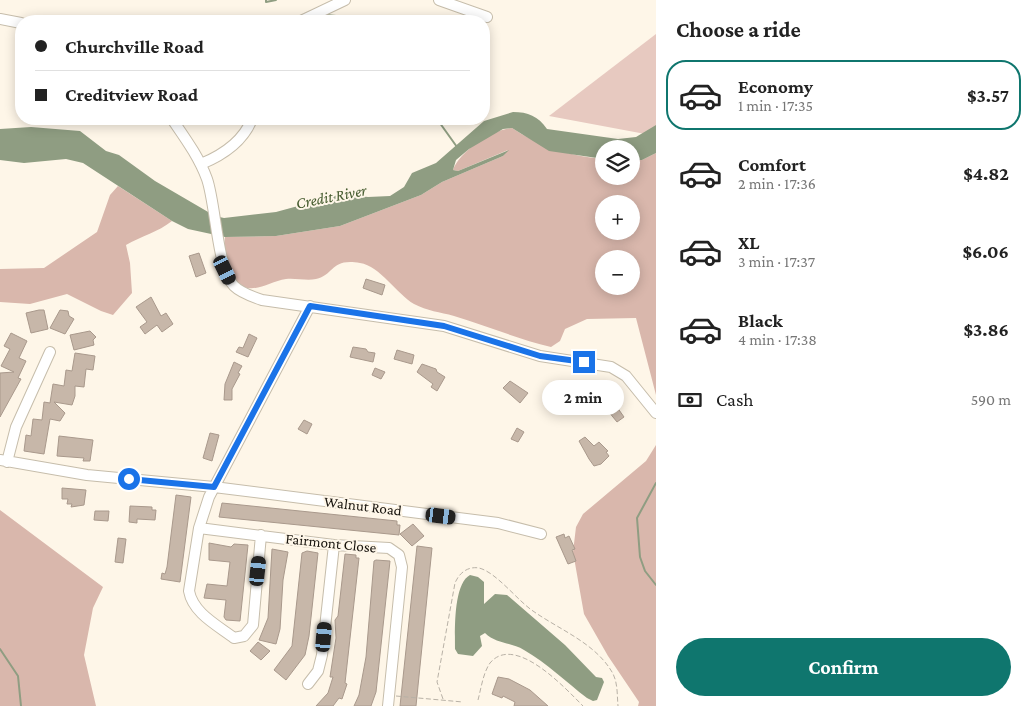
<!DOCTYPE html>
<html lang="en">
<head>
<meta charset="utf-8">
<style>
  body { margin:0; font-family:"Crimson Pro",serif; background:#f6f6f6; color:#222; height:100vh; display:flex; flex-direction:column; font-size:19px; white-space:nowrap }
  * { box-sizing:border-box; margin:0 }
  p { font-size:16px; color:#767676 }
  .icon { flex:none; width:28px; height:28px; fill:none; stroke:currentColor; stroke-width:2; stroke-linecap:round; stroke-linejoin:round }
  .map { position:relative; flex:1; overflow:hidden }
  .panel { display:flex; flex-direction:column; background:#fff; width:375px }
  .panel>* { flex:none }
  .guide { position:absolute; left:15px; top:15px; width:475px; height:110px; border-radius:20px; box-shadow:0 2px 12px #0003; display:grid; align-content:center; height:110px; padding:0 20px; background:#fff }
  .buttons { position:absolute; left:595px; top:140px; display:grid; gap:10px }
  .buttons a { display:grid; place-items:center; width:45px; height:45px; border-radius:50%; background:#fff; box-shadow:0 2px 12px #0003; font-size:25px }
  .end { position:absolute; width:22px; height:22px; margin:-11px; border:6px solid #1a73e8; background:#fff; box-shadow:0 0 0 2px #fff }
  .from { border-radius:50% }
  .bubble { position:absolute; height:35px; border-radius:18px; background:#fff; box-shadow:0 2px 12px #0003; font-size:16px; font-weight:700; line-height:35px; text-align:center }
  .car { position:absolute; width:15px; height:30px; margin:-15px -8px; border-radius:6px; box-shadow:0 0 4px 1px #0007; background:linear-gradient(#222 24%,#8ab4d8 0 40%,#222 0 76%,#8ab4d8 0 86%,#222 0) }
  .guide b { display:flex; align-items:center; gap:18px; height:48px; font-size:19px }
  .guide b+b { border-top:1px solid #e0e0e0 }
  .guide i { width:12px; height:12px; background:#222 }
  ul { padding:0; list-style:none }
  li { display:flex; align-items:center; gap:15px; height:70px; margin:0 10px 8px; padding:0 10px; border:2px solid transparent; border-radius:20px }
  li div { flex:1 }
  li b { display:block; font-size:19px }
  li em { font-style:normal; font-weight:700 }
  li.on { border-color:#0f766e }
  li>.icon { width:45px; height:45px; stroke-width:1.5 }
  h2 { padding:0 20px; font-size:22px; line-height:60px }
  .pay { display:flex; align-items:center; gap:12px; height:55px; padding:0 20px; font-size:19px }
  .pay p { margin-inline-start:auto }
  .button { display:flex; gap:10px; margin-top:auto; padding:10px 20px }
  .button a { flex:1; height:58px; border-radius:30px; background:#0f766e; color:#fff; font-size:20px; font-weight:700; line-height:58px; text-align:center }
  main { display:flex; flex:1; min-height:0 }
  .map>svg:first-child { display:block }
</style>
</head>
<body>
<main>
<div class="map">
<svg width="656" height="706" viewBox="0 0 656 706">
  <rect width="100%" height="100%" fill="#fef6e8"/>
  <path fill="#e7c9c0" d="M656 34V136L549 116Z"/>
  <path fill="#d9b7ac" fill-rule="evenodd" d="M512 128C539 146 571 157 604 159V176H631V160H642L656 153V395L636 318 587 319 565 329 560 341 551 347C518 339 487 326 454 316 440 312 427 311 414 304 397 294 380 266 360 263 330 258 335 275 316 279 307 281 296 278 286 279 271 281 258 292 243 287 218 279 223 257 225 237L276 236 340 226 421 195 442 182 503 156 508 150 458 171 453 170C459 152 492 129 512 128ZM604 204H631V231H604ZM604 259H631V286H604Z
    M118 186 172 221C158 232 142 236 126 245L130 263 132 293 113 315 101 311 67 294 30 304 0 302V269L44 268 97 232 110 195Z
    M656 445V706H638L639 702 608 656 584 614 573 552 576 527 583 514 646 461Z
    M0 510 103 587 93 608 84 655 96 706H0Z"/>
  <path fill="#8f9d82" d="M513 112C528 112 538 116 547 129L618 139 636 137 656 125V153L642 160H631V149H604V159L549 151 512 128 503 129 469 149 456 160 453 170 458 171 509 150 503 156 442 182 421 195 340 226 276 236 225 237 188 229 172 221 83 163 66 159 24 163 0 160V129L31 127 80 131 106 151 119 155 155 181 215 216 224 218 276 212 342 194 368 197 390 196 404 187 412 173 436 163 484 121Z
    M470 575 478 577 484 582V604L495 594 507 595 565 645 596 677 602 678 604 682 597 700 593 701 587 698C566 682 547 663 524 650 511 642 496 644 485 633L480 636 482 646 473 656 458 654 455 649C455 632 453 584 470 575Z"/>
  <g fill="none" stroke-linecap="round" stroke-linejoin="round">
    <path stroke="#8f9d82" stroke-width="2" d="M266 0V2L276 0
      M325 15 336 16 353 21
      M437 119 457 147
      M656 483 637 518 640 557 645 571 656 585
      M0 649 18 676 21 706"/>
  </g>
  <path fill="#c7b7a9" stroke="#a9998c" d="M199 253 206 273 196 277 189 256Z
    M366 279 385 285 382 295 363 288Z
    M151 297 161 316 166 313 173 324 162 332 157 325 145 334 140 327 147 322 136 307Z
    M39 310H44L48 329 31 333 26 313Z
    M60 310 68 311 69 316 74 319 65 334 50 328Z
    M90 331 96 337 93 340 94 345 74 350 70 335Z
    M11 333 27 341 19 358 26 361 18 378 21 379 0 417V373L14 372 1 366 10 349 4 346Z
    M249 334 257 338 248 357 236 352 239 347 243 348Z
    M353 347 366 349 368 352 375 353 373 362 350 357Z
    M397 350 414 355 412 364 394 359Z
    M75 353 95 356 93 370 86 369 84 387 75 386V396L72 405 54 402 65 413 60 421 50 419 44 454 24 451 26 435 31 436 33 419 42 420 44 402 50 403 53 384 64 386 66 370 72 371Z
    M234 362 242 366 238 373 240 374 232 389V400H224L225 384Z
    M422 364 436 369 437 372 445 377 437 391 431 387 433 384 417 372Z
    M375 368 385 372 381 379 372 375Z
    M510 381 528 393 520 403 503 388Z
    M611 394 614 398 612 400 624 417 617 422 600 401Z
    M304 420 312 424 307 434 298 429Z
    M517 428 524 432 518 442 511 439Z
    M210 433 219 435 212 461 203 458Z
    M59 436 93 440 90 461H83L84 458 57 456Z
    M585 437 594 446 599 442 608 451 606 452 609 456 601 464 594 466 589 459 579 441Z
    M62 488 86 490 84 505 71 507 72 504H67L68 499H62Z
    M176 495 191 497 180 582 161 579 162 573 165 574 167 567Z
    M222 503 397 521V525H400L399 535 219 517Z
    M130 506 152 507V510H156L155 520 137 519V523L129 522Z
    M95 511H109L108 521 94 520Z
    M413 524 424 536 412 546 400 534Z
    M564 534 565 538 569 536 575 549 572 550 576 561 568 564 556 537Z
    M118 538 126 539 123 563 115 562Z
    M209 543 231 547 234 544 248 545 240 621 226 620 224 617 226 600 204 598 207 584 227 586 230 562 209 560Z
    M417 546 432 548 419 676 416 706H400Z
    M272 549 288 552 283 580 280 629 276 644 259 640 268 618Z
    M307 551 318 553 309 636 305 655 286 680 274 670 292 646 302 553Z
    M345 554 356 555V558H359L345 683 347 684 342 699 339 698 333 706H316L328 693 333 677H330L336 638 335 620 338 616Z
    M376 560 390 561 376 692 371 706H354L359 695 366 657 374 561Z
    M258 642 270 651 261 660 250 651Z
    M498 677 509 679 530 690 548 706H514L515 702 503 696 502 698 492 694Z"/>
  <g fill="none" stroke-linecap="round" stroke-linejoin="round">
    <g stroke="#c6bdab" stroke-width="12">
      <path id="minor" d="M439 0 487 17
        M0 19 21 23
        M301 21 345 0
        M172 119C185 138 199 157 207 179 216 205 217 269 234 286 241 293 253 297 262 300L444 326 540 356 611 367 626 376 656 413
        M201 164C223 155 243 142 252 119
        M0 460 87 475 214 487 498 523 541 534
        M7 462 16 427 50 352
        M199 528 334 545 389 548 399 555 402 567 388 706
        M261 535 253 625 244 636 234 638C217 625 193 613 189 591L199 528 209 497 310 306
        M308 684 318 671 322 655 334 545"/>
    </g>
    <path stroke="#b8b1a6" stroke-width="1" stroke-dasharray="5 2.5" stroke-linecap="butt" d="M396 696 463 702
      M443 699 437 682 455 583C459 573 468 566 479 568 496 572 518 601 533 611 560 630 595 643 612 672 618 682 617 695 618 706
      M478 700C481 689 483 673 490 663 515 633 566 689 583 706"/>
    <use href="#minor" stroke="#fff" stroke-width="10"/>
  </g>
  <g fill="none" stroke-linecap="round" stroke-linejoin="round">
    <path stroke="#1a73e8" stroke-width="6" d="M129 479 214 487 310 306 444 326 540 356 584 362"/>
  </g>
  <g text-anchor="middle" stroke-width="4" stroke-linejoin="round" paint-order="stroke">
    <g font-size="15" fill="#16120c" stroke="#fef6e8">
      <text transform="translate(363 506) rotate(7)" y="5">Walnut Road</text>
      <text transform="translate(331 543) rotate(6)" y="5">Fairmont Close</text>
    </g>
    <g font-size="16" font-style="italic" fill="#455b2e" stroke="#fef6e8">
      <text transform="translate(331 196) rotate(-11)" y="6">Credit River</text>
    </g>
  </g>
</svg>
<div class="buttons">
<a><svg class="icon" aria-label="layers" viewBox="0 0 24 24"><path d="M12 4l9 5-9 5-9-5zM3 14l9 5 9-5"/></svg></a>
<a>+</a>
<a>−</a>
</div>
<i class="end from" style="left:129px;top:479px"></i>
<i class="end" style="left:584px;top:362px"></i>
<div class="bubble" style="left:542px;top:380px;width:82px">2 min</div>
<i class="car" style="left:225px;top:270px;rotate:154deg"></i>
<i class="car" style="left:441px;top:516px;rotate:97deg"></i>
<i class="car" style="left:258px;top:571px;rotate:6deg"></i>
<i class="car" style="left:324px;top:637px;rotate:5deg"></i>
<div class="guide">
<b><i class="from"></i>Churchville Road</b>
<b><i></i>Creditview Road</b>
</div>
</div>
<section class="panel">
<h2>Choose a ride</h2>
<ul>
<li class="on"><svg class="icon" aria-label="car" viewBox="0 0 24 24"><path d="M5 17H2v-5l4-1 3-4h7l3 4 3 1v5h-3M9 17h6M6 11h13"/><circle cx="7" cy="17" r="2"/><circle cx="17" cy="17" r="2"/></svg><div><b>Economy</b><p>1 min · 17:35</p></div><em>$3.57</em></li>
<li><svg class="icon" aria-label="car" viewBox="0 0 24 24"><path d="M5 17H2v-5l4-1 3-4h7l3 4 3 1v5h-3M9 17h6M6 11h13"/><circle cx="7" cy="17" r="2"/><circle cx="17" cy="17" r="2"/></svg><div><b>Comfort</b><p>2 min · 17:36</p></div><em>$4.82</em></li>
<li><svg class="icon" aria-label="car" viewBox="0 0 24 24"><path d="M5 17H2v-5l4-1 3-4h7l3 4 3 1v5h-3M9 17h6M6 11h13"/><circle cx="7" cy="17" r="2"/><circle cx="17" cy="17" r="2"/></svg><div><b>XL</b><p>3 min · 17:37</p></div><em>$6.06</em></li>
<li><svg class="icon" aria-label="car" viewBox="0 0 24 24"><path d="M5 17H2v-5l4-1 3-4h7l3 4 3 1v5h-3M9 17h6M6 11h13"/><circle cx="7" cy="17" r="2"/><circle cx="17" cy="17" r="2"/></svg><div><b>Black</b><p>4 min · 17:38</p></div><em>$3.86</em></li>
</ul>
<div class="pay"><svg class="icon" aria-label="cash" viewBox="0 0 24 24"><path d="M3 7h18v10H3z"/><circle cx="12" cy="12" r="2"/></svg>Cash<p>590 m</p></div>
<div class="button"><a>Confirm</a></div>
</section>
</main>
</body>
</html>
